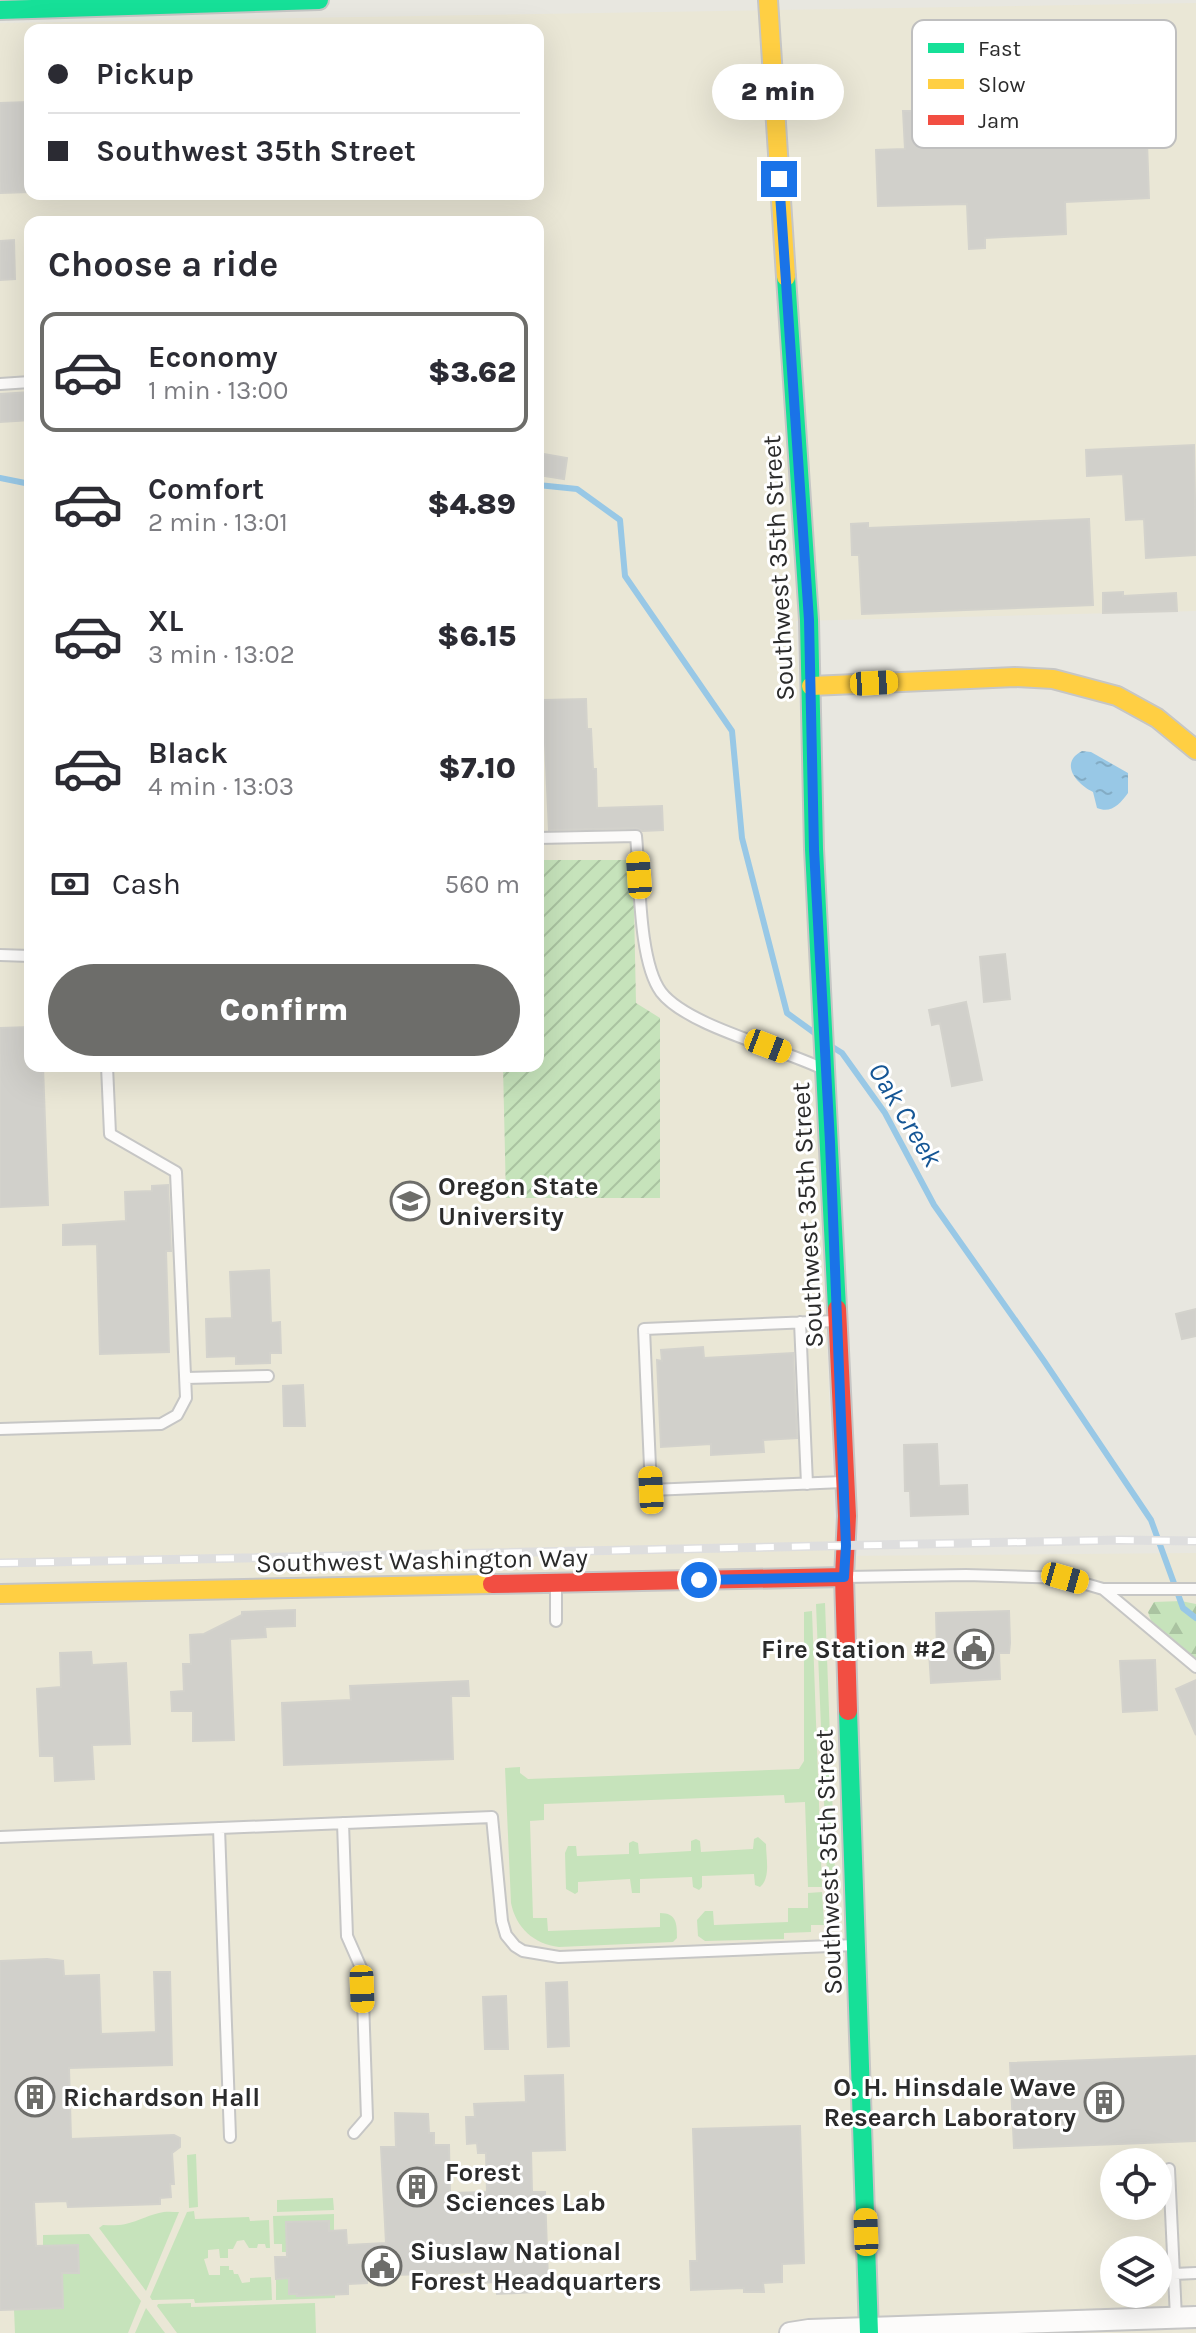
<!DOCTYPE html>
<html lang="en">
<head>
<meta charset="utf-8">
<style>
  body { margin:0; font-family:Karla,sans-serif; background:#f2f2f3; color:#2b2b33; height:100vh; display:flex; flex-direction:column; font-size:30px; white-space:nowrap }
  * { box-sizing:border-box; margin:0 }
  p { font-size:26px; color:#7c7c81 }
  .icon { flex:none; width:44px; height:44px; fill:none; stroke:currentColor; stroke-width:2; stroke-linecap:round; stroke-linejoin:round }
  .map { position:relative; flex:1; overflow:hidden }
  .details { position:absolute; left:24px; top:216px; width:520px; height:856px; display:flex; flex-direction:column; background:#fff; border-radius:16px; box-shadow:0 8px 32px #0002 }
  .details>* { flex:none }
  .guide { position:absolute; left:24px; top:24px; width:520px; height:176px; border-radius:16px; box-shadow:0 8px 32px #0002; display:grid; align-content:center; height:176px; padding:0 24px; background:#fff }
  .controls { position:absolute; left:1100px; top:2148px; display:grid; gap:16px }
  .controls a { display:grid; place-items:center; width:72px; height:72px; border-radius:50%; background:#fff; box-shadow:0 8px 32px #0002; font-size:40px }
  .end { position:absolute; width:36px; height:36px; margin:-18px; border:10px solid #1a73e8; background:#fff; box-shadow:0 0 0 4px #fff }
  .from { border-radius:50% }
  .bubble { position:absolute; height:56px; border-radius:28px; background:#fff; box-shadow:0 8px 32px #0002; font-size:26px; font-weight:800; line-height:56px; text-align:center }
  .car { position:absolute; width:24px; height:48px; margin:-24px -12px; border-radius:10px; box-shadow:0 0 6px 2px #0007; background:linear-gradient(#f5c518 24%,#345 0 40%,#f5c518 0 76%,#345 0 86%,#f5c518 0) }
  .guide b { display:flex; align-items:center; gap:28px; height:76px; font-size:30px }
  .guide b+b { border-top:2px solid #e1e1e2 }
  .guide i { width:20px; height:20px; background:#2b2b33 }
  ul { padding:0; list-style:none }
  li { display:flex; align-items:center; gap:24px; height:120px; margin:0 16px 12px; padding:0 8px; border:4px solid transparent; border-radius:16px }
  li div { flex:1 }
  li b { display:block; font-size:30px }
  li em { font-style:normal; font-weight:800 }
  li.active { border-color:#6d6d6a }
  li>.icon { width:72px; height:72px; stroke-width:1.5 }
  h2 { padding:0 24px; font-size:36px; line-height:96px }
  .pay { display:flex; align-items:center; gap:20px; height:88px; padding:0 24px; font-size:30px }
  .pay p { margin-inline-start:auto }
  .primary-button { display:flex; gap:16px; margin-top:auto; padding:16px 24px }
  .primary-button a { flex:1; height:92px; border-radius:48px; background:#6d6d6a; color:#fff; font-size:32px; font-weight:800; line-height:92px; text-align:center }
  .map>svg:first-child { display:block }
</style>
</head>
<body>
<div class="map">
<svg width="1196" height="2333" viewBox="0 0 1196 2333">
  <defs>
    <pattern id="forest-firs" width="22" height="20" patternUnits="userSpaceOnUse" patternTransform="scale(2)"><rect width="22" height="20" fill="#c6e3bb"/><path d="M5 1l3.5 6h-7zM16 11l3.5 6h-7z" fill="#aac3a1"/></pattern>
    <pattern id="garden-furrows" width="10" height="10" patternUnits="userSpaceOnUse" patternTransform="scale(2)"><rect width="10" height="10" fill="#c6e3bb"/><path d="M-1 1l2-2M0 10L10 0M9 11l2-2" fill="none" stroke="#aac3a1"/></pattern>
    <pattern id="water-ripples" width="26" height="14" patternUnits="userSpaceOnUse" patternTransform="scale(2)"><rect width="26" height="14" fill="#98c8e6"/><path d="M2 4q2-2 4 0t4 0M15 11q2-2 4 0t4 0" fill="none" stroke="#83acc5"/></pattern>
  </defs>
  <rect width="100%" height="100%" fill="#e8e7e0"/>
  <path fill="#eae7d6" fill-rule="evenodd" d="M1196 3V611L796 621 836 1556 1196 1553V2333H0V23ZM30 30H538V194H30ZM30 222H538V1066H30ZM1114 2162H1158V2206H1114ZM1114 2250H1158V2294H1114Z"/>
  <path fill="#c6e3bb" d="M825 1603 836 1900H828L816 1604Z
    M812 1611 822 1887H808L805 1802 785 1803 784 1795 544 1804V1820L530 1821 533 1918H547L548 1931 660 1927V1913C677 1913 677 1924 677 1938L673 1942 559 1947C534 1944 516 1928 511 1903L505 1768 520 1767V1773L528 1779 799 1769 804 1761V1612Z
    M758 1837 766 1844C766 1858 771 1878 760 1887L755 1885 754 1874 702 1876V1887L699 1890 693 1887 692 1877 640 1879V1893H632L630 1879 578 1882V1892L575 1894 566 1889 565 1853 568 1846H576L577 1856 629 1854V1843L633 1841 638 1843 639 1854 691 1851V1841L696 1839 700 1841 701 1852 753 1849 754 1839Z
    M822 1892 824 1925H811V1932L784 1933V1939L705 1941 698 1936 697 1920 705 1911H713L714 1925 788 1922V1908H808V1893Z
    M196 2154 198 2207 189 2208 187 2155Z
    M333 2198 334 2210 277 2212V2200Z
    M194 2211 195 2219 249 2217 250 2221 269 2220 270 2248H266L265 2244H258L257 2248H249L244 2240 237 2241 233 2249H228V2258H220L219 2249 208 2250V2258L204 2259 209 2275H220V2266H229V2270H233L234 2274H238L242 2283 250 2282V2278L271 2277 272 2300 195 2303 194 2299 152 2300 150 2297 187 2212Z
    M179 2212 146 2291 99 2228 103 2225C131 2227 136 2219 159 2213 165 2211 173 2212 179 2212Z
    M334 2214V2241H329L328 2221 286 2222 287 2252H282V2244H274L273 2216Z
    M89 2234 141 2301 128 2333H15L14 2309 62 2273 79 2272 43 2246V2235Z
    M289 2278V2294H297L298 2296 335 2292V2298L276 2300V2279Z
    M191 2303V2307L315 2303 316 2333H177L157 2306 158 2304Z
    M146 2308 165 2333H135Z"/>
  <path fill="url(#forest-firs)" d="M1181 1601 1196 1604V1665C1166 1654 1158 1642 1148 1612L1154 1602Z"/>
  <path fill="url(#garden-furrows)" d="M538 860H633L636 1003 660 1018V1198H506L503 1066H538Z"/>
  <path fill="url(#water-ripples)" d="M1082 751 1091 752 1128 773V793C1120 804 1111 814 1097 808L1093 792C1076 784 1059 763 1082 751Z"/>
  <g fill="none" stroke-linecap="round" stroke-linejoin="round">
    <path stroke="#98c8e6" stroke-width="6" d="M0 478 30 484
      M538 485 577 489 620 520 625 576 732 731 742 838 787 1013 816 1034
      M834 1048 842 1053 885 1113 934 1205 1044 1361 1151 1520 1183 1608 1196 1618"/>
  </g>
  <path fill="#d1d0cb" stroke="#d3d2cc" stroke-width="2" d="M1057 95 1059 126 1090 125 1091 144 1147 142 1149 198 1065 202 1066 234 985 238V248L969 249 967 204 878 206 876 150 905 149 903 111H914L913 101Z
    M28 102 30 192 0 193V103Z
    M14 240 15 279 0 280V241Z
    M30 392V420L0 422V394Z
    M1194 445 1196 555 1146 558 1144 519 1126 520 1123 474 1087 476 1086 450Z
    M538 453 567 458 564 479 538 475Z
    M1089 519 1093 605 862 614 859 555H852L851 524 868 523V528Z
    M1123 592V596L1176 593 1177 611 1103 613V593Z
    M586 699 587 729H591L593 769H596L597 808 662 806 663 830 642 831 636 828 549 830 543 700Z
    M1005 954 1010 999 984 1002 980 957Z
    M966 1002 982 1080 952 1086 940 1023 932 1025 929 1010Z
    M30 1027V1066H43L48 1205 0 1207V1028Z
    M168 1185 171 1251H166L169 1352 100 1354 97 1244 63 1245V1225L126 1221 125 1192 152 1191V1186Z
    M269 1270 271 1323 280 1322 281 1353H270V1363L236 1364V1356L207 1357 206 1319 232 1318 230 1272Z
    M1196 1309V1336L1182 1339 1176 1314Z
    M703 1347 704 1358 793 1353 797 1438 763 1440 764 1452 711 1455V1444L661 1447 657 1360 662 1361 661 1350Z
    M303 1385 305 1426H284L283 1386Z
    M937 1444 939 1486 967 1485 968 1514 911 1516 910 1491H905L904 1445Z
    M295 1610V1626L265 1627 266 1637 230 1639 234 1740 193 1741V1711H172L171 1692 184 1691 183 1664H191L190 1635 204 1634 242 1615V1612Z
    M1009 1611 1010 1643 1009 1653H999L1000 1679 931 1683 929 1651H937L936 1613Z
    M91 1652 92 1665 126 1663 130 1744 92 1745 94 1779 55 1781 54 1756H40L37 1689 61 1687 60 1653Z
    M1155 1660 1157 1710 1123 1712 1120 1661Z
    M1196 1680V1735L1176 1689Z
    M468 1681 469 1696H451L453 1759 284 1765 282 1703 351 1700 350 1686Z
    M47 1959 63 1961 64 1976 99 1975 101 2034 156 2032 154 1972H170L172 2065 69 2068 71 2139 174 2135 180 2138V2147L172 2153 174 2184H170L171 2197 160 2198V2204L68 2207 67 2201 34 2202 36 2246 78 2245 79 2273H62L63 2308 0 2310V1961Z
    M567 1982 569 2046 548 2047 546 1983Z
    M506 1996 508 2049H485L483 1997Z
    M1196 2056V2141L1014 2148 1010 2063Z
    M563 2075 565 2150 531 2151 532 2192H545L548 2280 534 2281V2292L497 2294 496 2282 480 2283 479 2272 367 2276V2283L348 2284V2294L297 2296V2294H289V2278L276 2279 275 2257H287L286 2222 329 2221V2231L346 2230 347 2245 386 2243 381 2147H396L395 2113 428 2114 429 2133H434V2145H449L450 2193 487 2192 486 2153H478L477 2143 467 2144 466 2117H475L474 2104 526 2102 525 2076Z
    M800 2126 804 2263 782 2264V2282L763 2283 764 2292H744V2288L691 2290 690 2261H697L693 2129Z"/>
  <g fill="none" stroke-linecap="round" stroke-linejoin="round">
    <g stroke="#c6c6c5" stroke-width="14">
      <path id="lane" d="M0 384 30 382
        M538 838 636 836C640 875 638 961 661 992 687 1026 780 1048 821 1068
        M0 955 30 956
        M835 1321 644 1329 651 1490 843 1482
        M800 1322 807 1484
        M186 1378 268 1376
        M0 1429 161 1424 177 1415 186 1398 176 1172 110 1134 107 1066
        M846 1577 966 1575 1065 1578 1103 1589 1196 1667
        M556 1585V1621
        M1103 1589H1196
        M343 1823 347 1936 362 1970 367 2118 354 2133
        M219 1828 230 2137
        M0 1837 492 1817 502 1921 506 1935 515 1946 523 1951 559 1957 856 1945
        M1169 2169 1176 2318
        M1174 2274 1196 2273"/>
    </g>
    <g stroke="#c6c6c5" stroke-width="24">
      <path id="street" d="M790 2333 809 2330 1196 2317"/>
    </g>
    <g stroke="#c6c6c5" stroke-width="22">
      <path id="fast" d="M0 10 319 0
        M786 277 809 620 814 849 837 1309
        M848 1711 869 2333"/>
    </g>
    <g stroke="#c6c6c5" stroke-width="22">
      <path id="slow" d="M768 0 786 277
        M811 686 1015 677 1053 679 1117 696 1157 718 1196 750
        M0 1594 492 1584"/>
    </g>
    <g stroke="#c6c6c5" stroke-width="22">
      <path id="jam" d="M837 1309 847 1516 844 1577 848 1711
        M492 1584 844 1577"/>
    </g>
    <use href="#lane" stroke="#fcfbfa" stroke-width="10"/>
    <use href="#street" stroke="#fcfbfa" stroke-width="20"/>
    <use href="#fast" stroke="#16e098" stroke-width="18"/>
    <use href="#slow" stroke="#ffcf43" stroke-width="18"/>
    <use href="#jam" stroke="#f24e42" stroke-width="18"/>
    <g stroke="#dedede" stroke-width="9">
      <path id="rail" d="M0 1563 1120 1540 1196 1541"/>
    </g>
    <use href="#rail" stroke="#fff" stroke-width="6" stroke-dasharray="18" stroke-linecap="butt"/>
  </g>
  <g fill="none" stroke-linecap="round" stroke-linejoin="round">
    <path stroke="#1a73e8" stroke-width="10" d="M699 1580 844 1577 846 1546 830 1142 814 849 809 620 779 179"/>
  </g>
  <defs>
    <g id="university-ring" transform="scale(2)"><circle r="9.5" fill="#fff" stroke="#6d6d6a" stroke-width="1.5"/><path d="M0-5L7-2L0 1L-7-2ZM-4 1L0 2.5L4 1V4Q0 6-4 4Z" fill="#6d6d6a"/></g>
    <g id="civic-ring" transform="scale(2)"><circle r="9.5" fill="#fff" stroke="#6d6d6a" stroke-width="1.5"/><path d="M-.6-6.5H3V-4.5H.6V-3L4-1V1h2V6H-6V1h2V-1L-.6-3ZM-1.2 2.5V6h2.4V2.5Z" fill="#6d6d6a"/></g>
    <g id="building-ring" transform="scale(2)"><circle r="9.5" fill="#fff" stroke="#6d6d6a" stroke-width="1.5"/><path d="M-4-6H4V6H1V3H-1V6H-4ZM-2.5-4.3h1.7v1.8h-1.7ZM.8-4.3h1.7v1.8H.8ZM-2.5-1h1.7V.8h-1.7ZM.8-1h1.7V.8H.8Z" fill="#6d6d6a"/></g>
  </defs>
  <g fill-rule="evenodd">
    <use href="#university-ring" x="410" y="1201"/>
    <use href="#civic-ring" x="974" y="1649"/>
    <use href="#building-ring" x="35" y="2097"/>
    <use href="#building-ring" x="1104" y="2102"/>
    <use href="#building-ring" x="417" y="2187"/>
    <use href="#civic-ring" x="382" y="2266"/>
  </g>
  <g text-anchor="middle" stroke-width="6" stroke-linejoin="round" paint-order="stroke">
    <g font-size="26" fill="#2b2b2b" stroke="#fff">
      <text transform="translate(778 568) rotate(-93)" y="9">Southwest 35th Street</text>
      <text transform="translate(807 1215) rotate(-93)" y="9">Southwest 35th Street</text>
      <text transform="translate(422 1560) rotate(-1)" y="9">Southwest Washington Way</text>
      <text transform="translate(828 1862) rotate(-92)" y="9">Southwest 35th Street</text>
    </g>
    <g font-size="26" font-weight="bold" fill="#2b2b2b" stroke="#fff" text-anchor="start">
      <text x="438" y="1195">Oregon State<tspan x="438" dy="30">University</tspan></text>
      <text x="946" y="1658" text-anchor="end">Fire Station #2</text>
      <text x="1076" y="2096" text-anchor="end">O. H. Hinsdale Wave<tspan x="1076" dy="30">Research Laboratory</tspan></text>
      <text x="63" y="2106">Richardson Hall</text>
      <text x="445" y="2181">Forest<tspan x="445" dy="30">Sciences Lab</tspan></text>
      <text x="410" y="2260">Siuslaw National<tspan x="410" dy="30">Forest Headquarters</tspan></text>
    </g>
    <g font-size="28" font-style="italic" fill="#155695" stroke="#fff">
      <text transform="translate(906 1114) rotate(59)" y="10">Oak Creek</text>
    </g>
  </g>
  <rect x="912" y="20" width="264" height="128" rx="12" fill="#fff" stroke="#bfbfbf" stroke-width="2"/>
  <rect x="928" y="43" width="36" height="10" fill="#16e098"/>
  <rect x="928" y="79" width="36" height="10" fill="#ffcf43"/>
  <rect x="928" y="115" width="36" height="10" fill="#f24e42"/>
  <g font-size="22" fill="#2b2b2b">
    <text x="978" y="56">Fast</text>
    <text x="978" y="92">Slow</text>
    <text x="978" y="128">Jam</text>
  </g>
</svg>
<div class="controls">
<a><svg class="icon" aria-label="locate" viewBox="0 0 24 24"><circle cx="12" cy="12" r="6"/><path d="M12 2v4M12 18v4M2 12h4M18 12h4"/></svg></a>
<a><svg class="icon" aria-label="layers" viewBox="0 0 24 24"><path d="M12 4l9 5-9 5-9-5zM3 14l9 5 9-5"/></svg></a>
</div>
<i class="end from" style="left:699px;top:1580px"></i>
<i class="end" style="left:779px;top:179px"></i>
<div class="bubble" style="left:712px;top:64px;width:132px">2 min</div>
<i class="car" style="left:874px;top:683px;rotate:87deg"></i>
<i class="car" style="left:639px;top:875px;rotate:356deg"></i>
<i class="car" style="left:768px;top:1046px;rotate:111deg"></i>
<i class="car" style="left:651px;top:1490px;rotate:357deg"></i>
<i class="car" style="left:1065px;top:1578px;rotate:106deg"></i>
<i class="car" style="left:362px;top:1989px;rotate:178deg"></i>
<i class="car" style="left:866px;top:2232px;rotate:358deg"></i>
<div class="guide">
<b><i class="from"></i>Pickup</b>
<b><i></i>Southwest 35th Street</b>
</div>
<section class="details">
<h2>Choose a ride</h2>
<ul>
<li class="active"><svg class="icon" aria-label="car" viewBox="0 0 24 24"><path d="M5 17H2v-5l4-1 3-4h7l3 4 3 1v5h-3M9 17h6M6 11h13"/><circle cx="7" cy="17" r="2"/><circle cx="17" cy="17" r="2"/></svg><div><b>Economy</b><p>1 min · 13:00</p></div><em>$3.62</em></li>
<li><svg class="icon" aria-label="car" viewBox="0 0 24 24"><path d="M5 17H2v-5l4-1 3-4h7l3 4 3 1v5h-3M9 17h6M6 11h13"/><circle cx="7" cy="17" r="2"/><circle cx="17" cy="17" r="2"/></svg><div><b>Comfort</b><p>2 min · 13:01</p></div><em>$4.89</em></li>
<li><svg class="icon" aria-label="car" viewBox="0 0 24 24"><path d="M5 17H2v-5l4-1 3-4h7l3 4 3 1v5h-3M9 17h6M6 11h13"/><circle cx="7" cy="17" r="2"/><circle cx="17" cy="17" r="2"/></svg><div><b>XL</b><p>3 min · 13:02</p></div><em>$6.15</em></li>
<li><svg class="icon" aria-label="car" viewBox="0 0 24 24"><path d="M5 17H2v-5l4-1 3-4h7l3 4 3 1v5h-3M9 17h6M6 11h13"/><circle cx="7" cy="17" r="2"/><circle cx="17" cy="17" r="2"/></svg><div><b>Black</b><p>4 min · 13:03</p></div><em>$7.10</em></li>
</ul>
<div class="pay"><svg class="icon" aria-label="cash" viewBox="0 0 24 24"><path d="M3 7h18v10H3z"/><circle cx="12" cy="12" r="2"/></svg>Cash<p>560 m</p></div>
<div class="primary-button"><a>Confirm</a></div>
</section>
</div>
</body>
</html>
